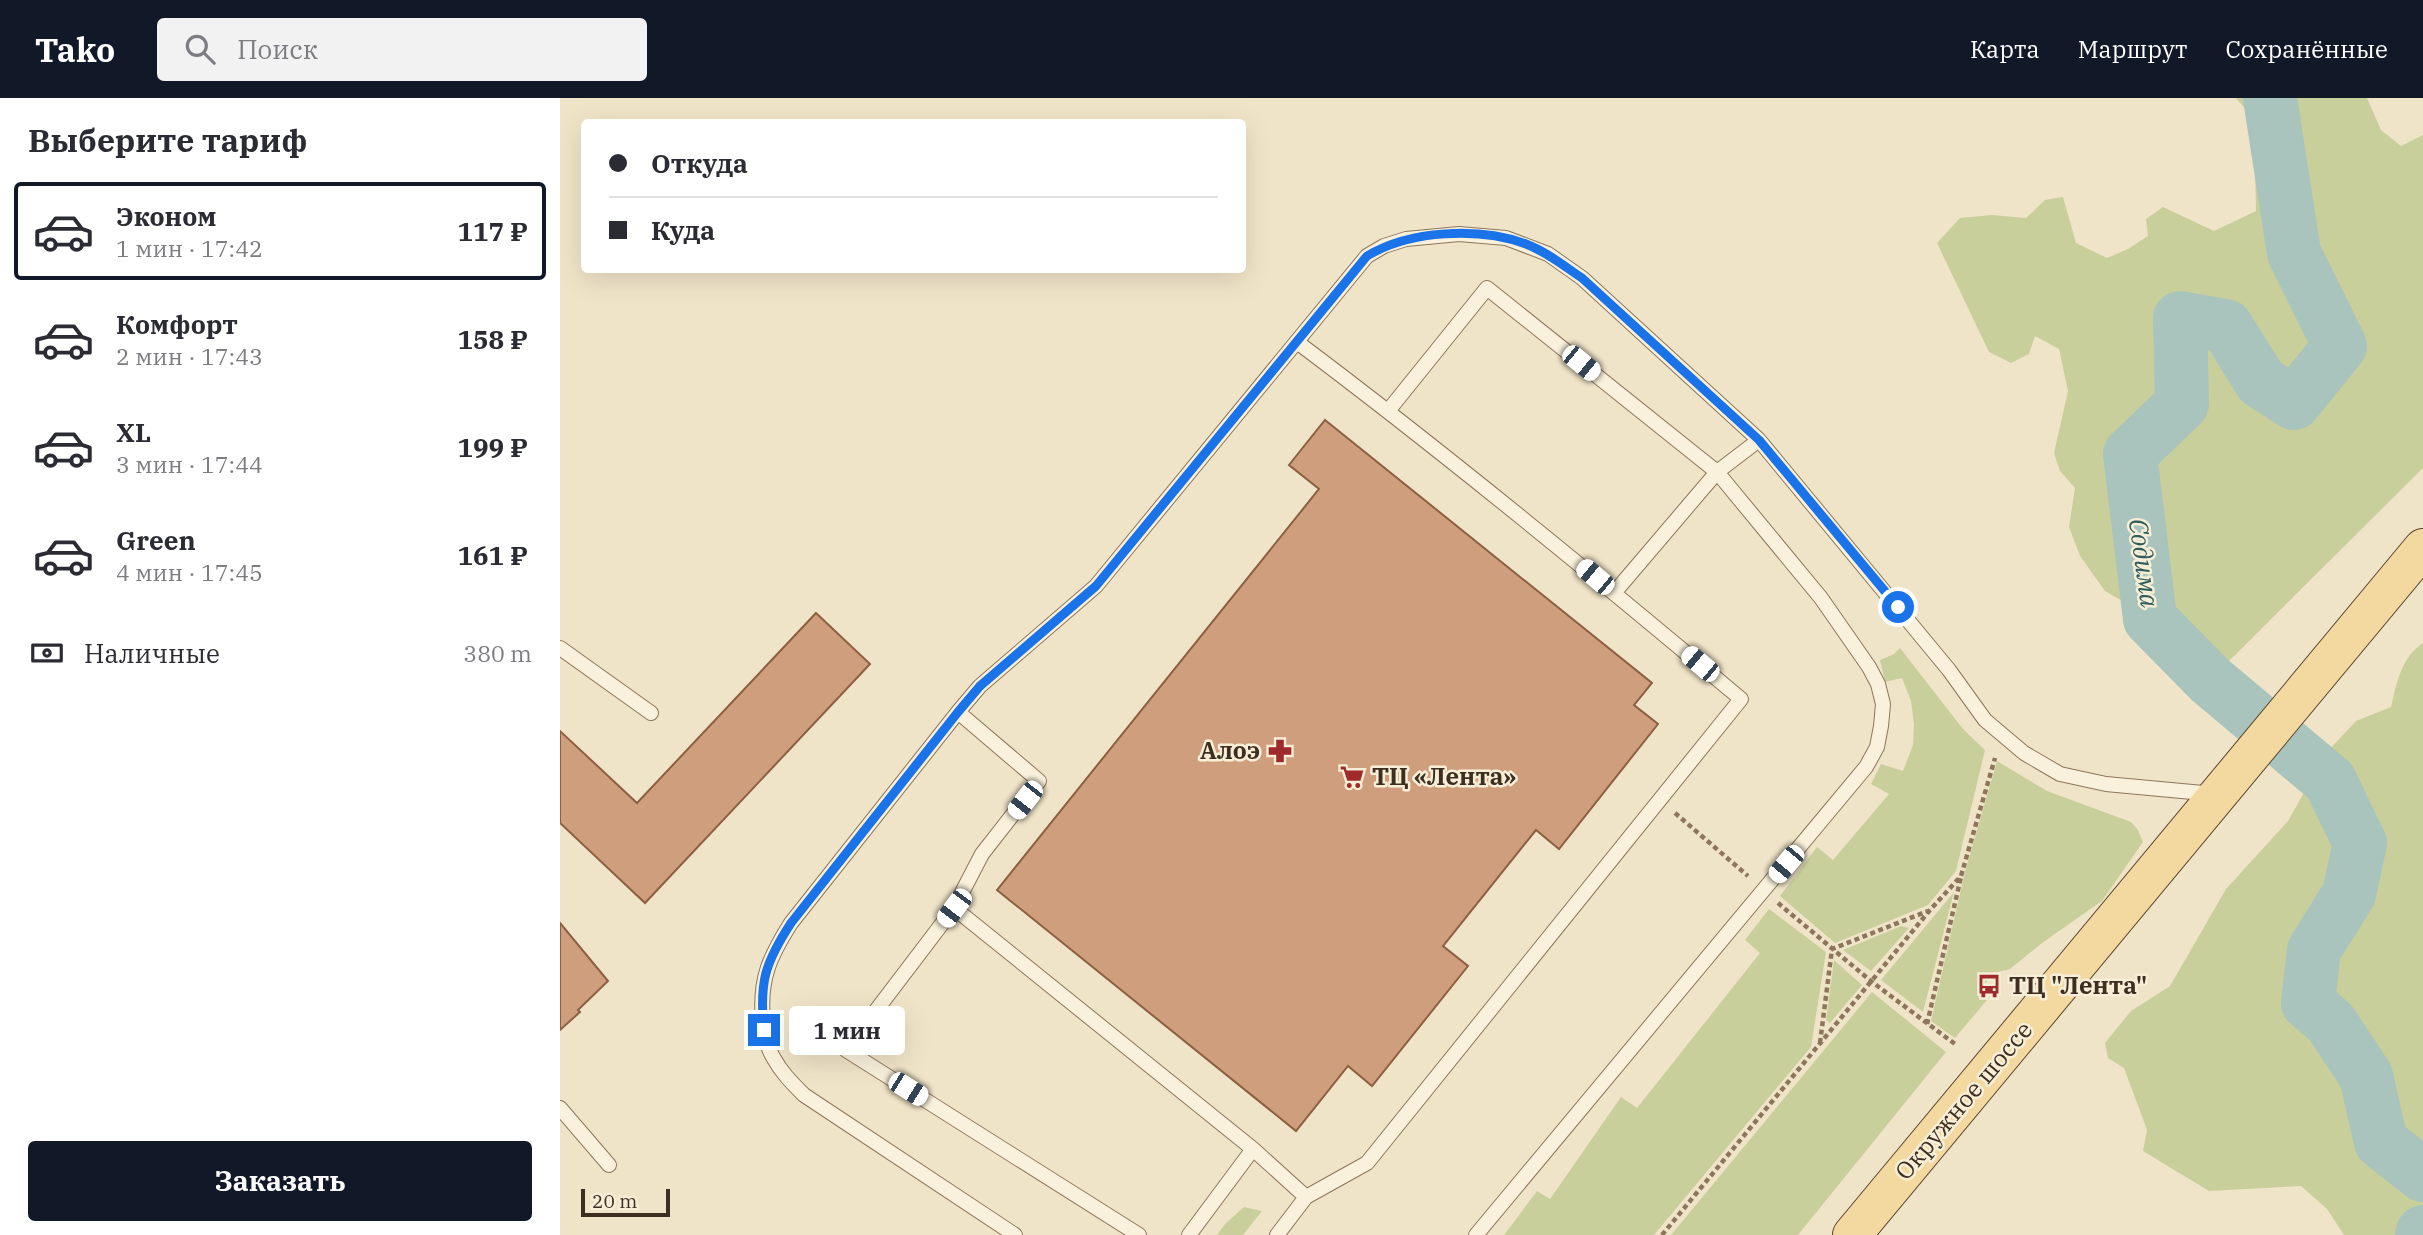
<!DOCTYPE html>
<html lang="ru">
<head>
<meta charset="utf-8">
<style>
  body { margin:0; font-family:"IBM Plex Serif",serif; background:#f2f2f3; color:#2b2b33; height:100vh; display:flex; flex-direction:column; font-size:26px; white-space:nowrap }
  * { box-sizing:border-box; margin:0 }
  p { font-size:23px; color:#7c7c81 }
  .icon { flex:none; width:38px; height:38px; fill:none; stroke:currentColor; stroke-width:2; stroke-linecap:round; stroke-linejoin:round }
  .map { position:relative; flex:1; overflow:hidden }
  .panel { display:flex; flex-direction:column; background:#fff; width:560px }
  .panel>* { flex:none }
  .hud { position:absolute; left:21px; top:21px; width:665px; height:154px; border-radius:7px; box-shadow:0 7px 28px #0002; display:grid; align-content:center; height:154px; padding:0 28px; background:#fff }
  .scale { position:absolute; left:21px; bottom:18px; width:89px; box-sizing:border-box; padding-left:7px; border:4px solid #3d2e20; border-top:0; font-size:19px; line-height:24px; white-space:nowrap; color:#3d2e20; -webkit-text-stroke:5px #f7eed8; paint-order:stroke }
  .end { position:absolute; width:32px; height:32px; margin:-16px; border:9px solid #1a73e8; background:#fff; box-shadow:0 0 0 4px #fff }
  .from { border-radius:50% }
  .bubble { position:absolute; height:49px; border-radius:7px; background:#fff; box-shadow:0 7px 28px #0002; font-size:23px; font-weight:700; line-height:49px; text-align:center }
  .car { position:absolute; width:21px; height:42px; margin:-21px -10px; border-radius:9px; box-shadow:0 0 5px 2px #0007; background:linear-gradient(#fff 24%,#345 0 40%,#fff 0 76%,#345 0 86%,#fff 0) }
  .hud b { display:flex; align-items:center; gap:24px; height:66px; font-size:26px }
  .hud b+b { border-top:2px solid #e1e1e2 }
  .hud i { width:18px; height:18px; background:#2b2b33 }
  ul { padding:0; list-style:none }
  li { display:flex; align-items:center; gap:21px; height:98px; margin:0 14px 10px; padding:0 14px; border:4px solid transparent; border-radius:7px }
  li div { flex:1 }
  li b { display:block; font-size:26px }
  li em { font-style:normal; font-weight:700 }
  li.active { border-color:#111827 }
  li>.icon { width:63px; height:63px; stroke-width:1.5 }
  h2 { padding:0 28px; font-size:32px; line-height:84px }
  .pay { display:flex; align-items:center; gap:18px; height:77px; padding:0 28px; font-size:26px }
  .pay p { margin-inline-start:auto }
  .action { display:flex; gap:14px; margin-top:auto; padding:14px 28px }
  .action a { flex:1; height:80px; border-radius:7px; background:#111827; color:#fff; font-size:28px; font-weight:700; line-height:80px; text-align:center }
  header { display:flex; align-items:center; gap:42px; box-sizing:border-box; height:98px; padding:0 35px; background:#111827; color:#fff }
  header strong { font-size:33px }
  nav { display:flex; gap:38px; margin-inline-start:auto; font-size:24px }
  .search { width:490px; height:63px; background:#f2f2f3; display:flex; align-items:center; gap:18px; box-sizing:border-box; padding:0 24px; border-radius:7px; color:#7c7c81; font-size:26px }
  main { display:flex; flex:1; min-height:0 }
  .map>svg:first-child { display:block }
</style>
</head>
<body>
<header>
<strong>Tako</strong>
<div class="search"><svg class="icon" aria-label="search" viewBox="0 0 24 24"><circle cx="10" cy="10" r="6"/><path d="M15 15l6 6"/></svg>Поиск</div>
<nav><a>Карта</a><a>Маршрут</a><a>Сохранённые</a></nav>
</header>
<main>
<section class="panel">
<h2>Выберите тариф</h2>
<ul>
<li class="active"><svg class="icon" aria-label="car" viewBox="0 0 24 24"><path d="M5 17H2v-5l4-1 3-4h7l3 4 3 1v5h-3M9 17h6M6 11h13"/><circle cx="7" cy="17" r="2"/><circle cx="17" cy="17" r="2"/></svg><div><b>Эконом</b><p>1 мин · 17:42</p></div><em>117 ₽</em></li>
<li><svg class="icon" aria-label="car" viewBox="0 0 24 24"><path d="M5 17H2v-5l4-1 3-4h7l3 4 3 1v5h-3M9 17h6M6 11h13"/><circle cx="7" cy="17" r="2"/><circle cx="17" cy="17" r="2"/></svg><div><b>Комфорт</b><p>2 мин · 17:43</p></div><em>158 ₽</em></li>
<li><svg class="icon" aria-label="car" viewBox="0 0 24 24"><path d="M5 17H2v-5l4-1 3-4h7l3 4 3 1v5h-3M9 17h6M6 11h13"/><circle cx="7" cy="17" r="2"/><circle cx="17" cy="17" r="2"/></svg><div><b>XL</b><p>3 мин · 17:44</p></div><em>199 ₽</em></li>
<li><svg class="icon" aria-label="car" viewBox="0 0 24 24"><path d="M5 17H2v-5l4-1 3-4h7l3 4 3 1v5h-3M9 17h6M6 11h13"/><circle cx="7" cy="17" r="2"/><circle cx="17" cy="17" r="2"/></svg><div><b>Green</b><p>4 мин · 17:45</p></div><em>161 ₽</em></li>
</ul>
<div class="pay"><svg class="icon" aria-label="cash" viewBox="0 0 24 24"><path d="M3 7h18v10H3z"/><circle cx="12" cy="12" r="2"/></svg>Наличные<p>380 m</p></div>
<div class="action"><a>Заказать</a></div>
</section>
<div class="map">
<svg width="1863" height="1137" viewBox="0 0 1863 1137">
  <rect width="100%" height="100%" fill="#f0e4c8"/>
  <path fill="#c9cf9b" d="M1676 0H1807L1821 32 1841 48 1863 37V370L1668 564 1545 493 1520 458 1509 429 1515 390 1500 373 1494 355 1508 293 1499 251 1475 238 1469 256 1451 265 1429 254 1377 145 1400 120 1432 117 1466 120 1485 102 1503 99 1516 145 1547 160 1568 151 1588 138 1586 121 1603 109 1654 133 1696 113 1694 21Z
    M1863 545V1137H1784L1767 1111 1741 1088 1649 1093 1583 1053 1587 1032 1583 1021 1564 970 1548 960 1545 945 1571 913 1610 888 1666 791 1728 723 1767 654 1796 623 1831 609C1837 584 1841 560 1863 545Z
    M1340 550 1403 631 1425 652 1396 773 1368 807 1275 845 1220 798 1257 749 1273 762 1329 696 1311 686 1321 666 1343 673 1353 647 1354 626 1351 603 1342 580 1325 584 1320 562 1334 556Z
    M1437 663 1487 693 1571 724 1578 732 1583 744 1542 803 1482 845 1450 871 1438 874 1418 891 1427 902 1395 940 1371 923 1405 774Z
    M1394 794 1363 914 1321 882Z
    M1209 811 1266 854 1251 949 1094 1137H944L977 1093 990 1101 1061 999 1077 1010 1200 855 1185 842Z
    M1341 828 1349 830 1311 873 1283 852Z
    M1274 862 1302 887 1270 925 1266 922Z
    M1312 894 1386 954 1238 1137H1111Z
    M684 1109 702 1113 683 1137H657L665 1126Z"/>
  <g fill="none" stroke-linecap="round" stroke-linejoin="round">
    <path stroke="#a9c4bc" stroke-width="54" d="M1710 0 1734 155 1780 248 1734 305 1701 284 1666 228 1620 220 1622 306 1570 356 1590 521 1650 582 1770 683 1800 745 1789 796 1754 852 1748 905 1771 925 1806 978 1821 1044 1863 1077
      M1862 1137 1863 1134"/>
  </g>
  <path fill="#cf9f7d" stroke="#8d5f41" stroke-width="2" d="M765 322 1092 585 1074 607 1098 626 999 751 976 732 883 848 908 868 812 988 788 968 736 1033 437 792 759 391 729 367Z
    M256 515 310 566 85 805 0 725V633L77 705Z
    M0 825 48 883 18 912 20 914 0 932Z"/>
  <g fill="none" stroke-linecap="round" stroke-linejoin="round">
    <g stroke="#8d765c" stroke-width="16">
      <path id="service" d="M828 313 927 190 1157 374 1261 500 1309 569 1318 586 1323 606 1321 628 1317 649 1306 669 916 1137
        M1054 495 1157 374 1199 342
        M0 550 91 615
        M398 614 479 683 422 756 394 810 693 1051 746 1099
        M394 810 286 952 579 1137
        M0 1010 49 1067
        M455 1137 244 997C232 985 221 974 213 959 207 949 204 934 203 922 199 881 210 858 231 825L398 614 420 588 536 488 807 158 824 148 846 141 899 136 946 140 988 156 1022 180 1199 342 1389 572 1425 622 1464 655 1500 676 1546 686 1654 696
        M629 1137 693 1051
        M717 1137 746 1099 807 1065 1181 601C1036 479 889 358 737 244"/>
    </g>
    <g stroke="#5b4430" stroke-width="40">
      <path id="primary" d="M1292 1137 1863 450"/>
    </g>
    <path stroke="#8d765c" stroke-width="4.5" stroke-dasharray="5 3.5" stroke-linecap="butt" d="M1115 715 1188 778
      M1218 805 1312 884 1395 946
      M1367 926 1401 779
      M1260 945 1272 851 1368 813
      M1102 1137 1370 812 1401 778 1435 660"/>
    <use href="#service" stroke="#faf1dc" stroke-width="14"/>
    <use href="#primary" stroke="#f3d9a0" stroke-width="38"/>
  </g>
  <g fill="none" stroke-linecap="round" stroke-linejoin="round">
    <path stroke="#1a73e8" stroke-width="9" d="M204 932C199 884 205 865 231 825L398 614 420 588 536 488 807 158C850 132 919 129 966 146 987 154 1004 168 1022 180L1199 342 1338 509"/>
  </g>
  <defs>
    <g id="pharmacy-bare" transform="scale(1.89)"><path d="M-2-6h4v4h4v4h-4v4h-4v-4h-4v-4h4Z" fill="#9e2a2b" stroke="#f7eed8" stroke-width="2.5" paint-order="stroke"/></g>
    <g id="supermarket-bare" transform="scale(1.89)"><path d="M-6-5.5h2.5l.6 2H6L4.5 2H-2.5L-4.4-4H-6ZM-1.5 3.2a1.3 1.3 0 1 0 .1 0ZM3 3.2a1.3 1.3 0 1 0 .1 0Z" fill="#9e2a2b" stroke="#f7eed8" stroke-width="2.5" paint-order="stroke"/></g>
    <g id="bus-bare" transform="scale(1.89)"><path d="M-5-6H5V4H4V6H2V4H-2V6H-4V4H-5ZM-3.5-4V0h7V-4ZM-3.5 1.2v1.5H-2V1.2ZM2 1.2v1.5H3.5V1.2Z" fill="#9e2a2b" stroke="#f7eed8" stroke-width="2.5" paint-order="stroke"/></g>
  </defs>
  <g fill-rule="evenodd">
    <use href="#pharmacy-bare" x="720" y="653"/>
    <use href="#supermarket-bare" x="792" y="679"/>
    <use href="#bus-bare" x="1429" y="888"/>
  </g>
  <g text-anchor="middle" stroke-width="5" stroke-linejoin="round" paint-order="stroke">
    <g font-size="24" font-weight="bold" fill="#3d2e20" stroke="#f7eed8" text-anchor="start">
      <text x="700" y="661" text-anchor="end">Алоэ</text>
      <text x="812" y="687">ТЦ «Лента»</text>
      <text x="1449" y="896">ТЦ "Лента"</text>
    </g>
    <g font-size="24" fill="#3d2e20" stroke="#f7eed8">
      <text transform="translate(1404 1003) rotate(-50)" y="8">Окружное шоссе</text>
    </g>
    <g font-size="26" font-style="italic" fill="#2f5d5a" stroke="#f7eed8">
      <text transform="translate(1584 465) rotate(82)" y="9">Содима</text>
    </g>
  </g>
</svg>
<div class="scale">20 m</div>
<i class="end from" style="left:1338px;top:509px"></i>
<i class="end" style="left:204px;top:932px"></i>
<div class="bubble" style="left:229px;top:908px;width:116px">1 мин</div>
<i class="car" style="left:1021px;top:265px;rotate:129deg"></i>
<i class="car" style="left:1035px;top:479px;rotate:310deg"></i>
<i class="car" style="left:1140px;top:566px;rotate:310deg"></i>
<i class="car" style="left:465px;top:702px;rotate:218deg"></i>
<i class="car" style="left:1226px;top:766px;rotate:220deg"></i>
<i class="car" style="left:394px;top:810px;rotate:217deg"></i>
<i class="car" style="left:348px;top:991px;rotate:122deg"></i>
<div class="hud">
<b><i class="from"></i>Откуда</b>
<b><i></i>Куда</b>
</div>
</div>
</main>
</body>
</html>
